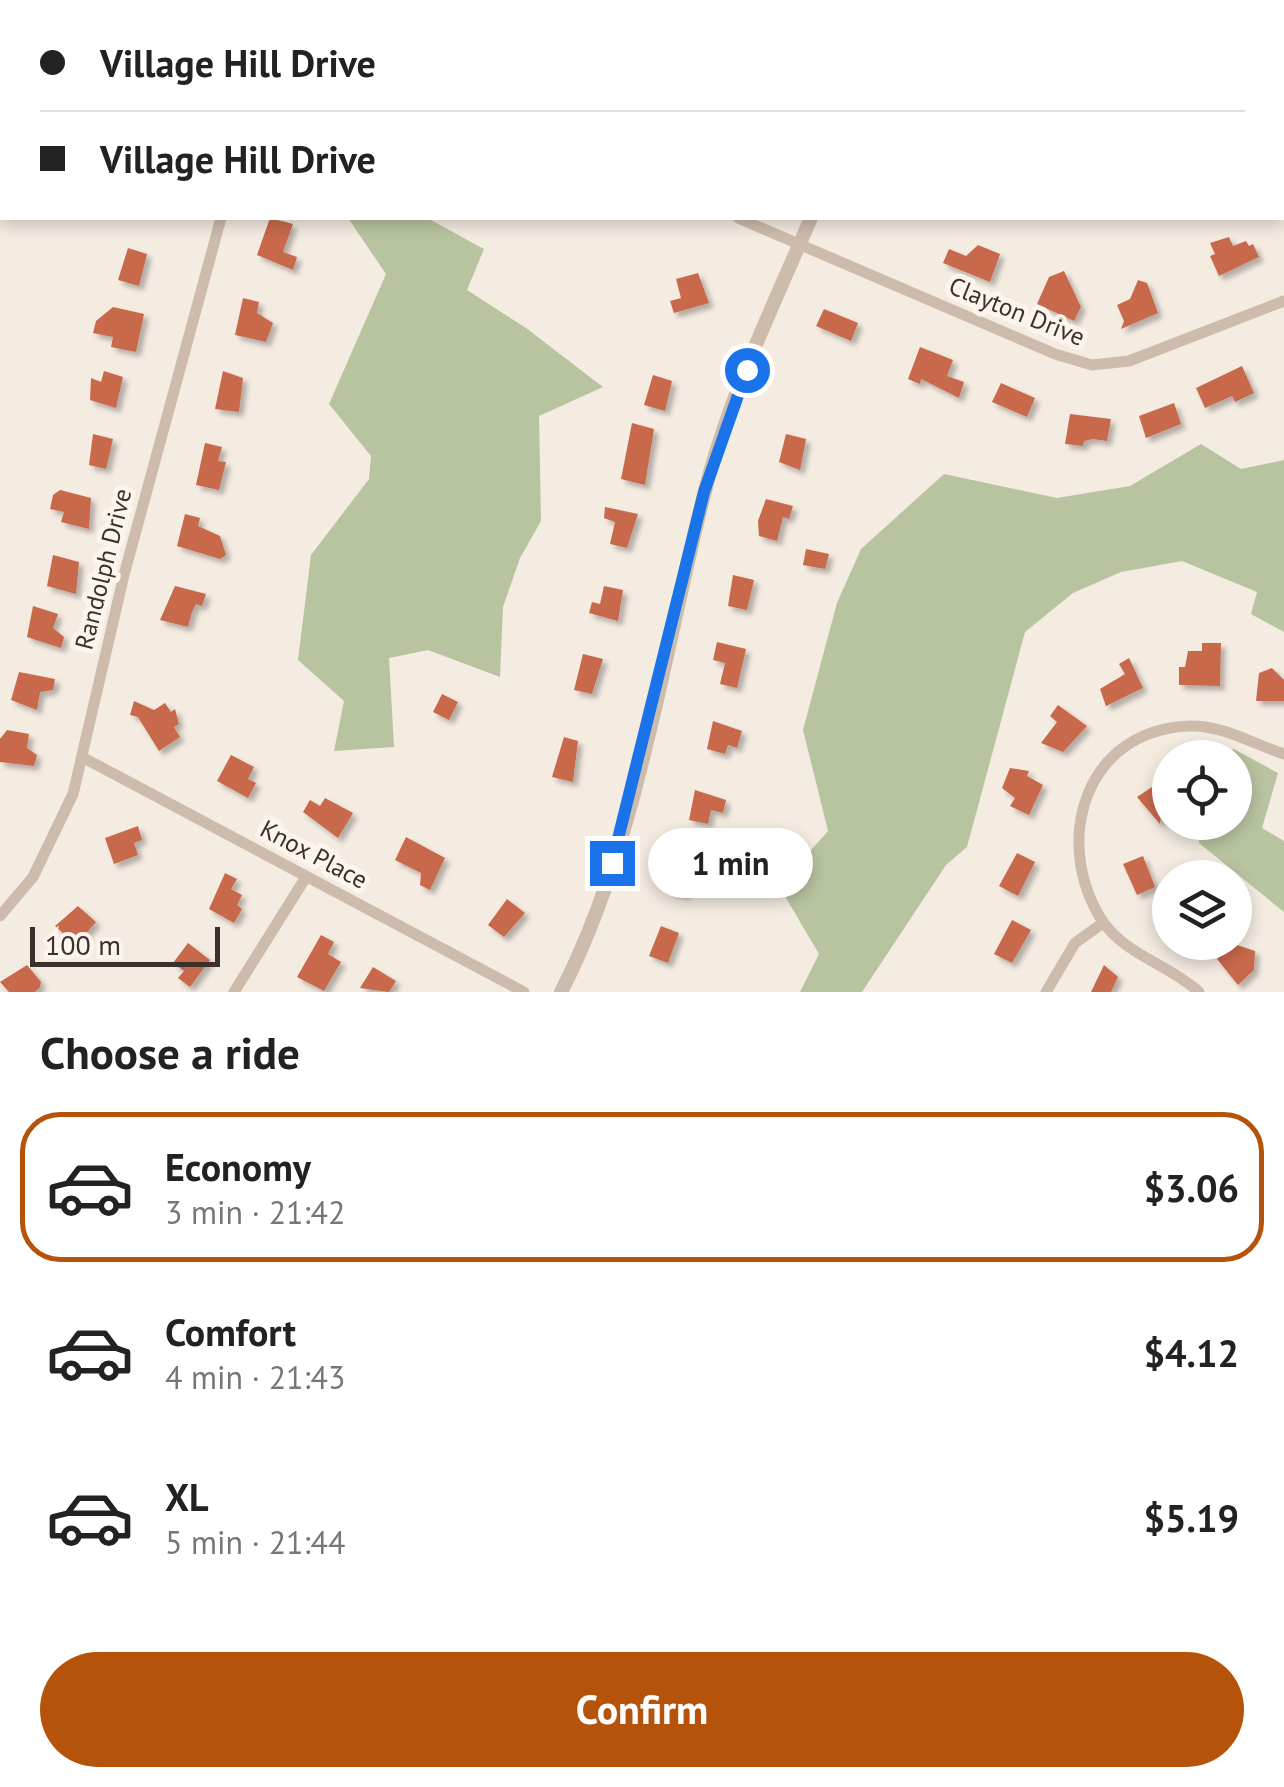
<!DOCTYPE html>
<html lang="en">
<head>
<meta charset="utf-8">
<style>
  body { margin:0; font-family:"PT Sans",sans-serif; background:#f2f2f2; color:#222; height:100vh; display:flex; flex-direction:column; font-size:38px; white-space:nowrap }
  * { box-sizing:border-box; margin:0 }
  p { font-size:32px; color:#767676 }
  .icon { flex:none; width:55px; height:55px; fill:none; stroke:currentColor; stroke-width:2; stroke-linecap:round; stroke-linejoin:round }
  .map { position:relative; height:992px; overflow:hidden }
  .drawer { display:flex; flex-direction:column; background:#fff; flex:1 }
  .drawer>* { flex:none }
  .top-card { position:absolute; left:0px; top:0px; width:1285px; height:220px; box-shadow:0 5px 15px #0003; display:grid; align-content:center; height:220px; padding:0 40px; background:#fff }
  .controls { position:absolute; left:1152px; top:740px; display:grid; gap:20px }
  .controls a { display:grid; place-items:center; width:100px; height:100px; border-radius:50%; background:#fff; box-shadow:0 5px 15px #0003; font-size:50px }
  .scale { position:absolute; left:30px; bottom:25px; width:190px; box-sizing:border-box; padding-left:10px; border:5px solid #3b302b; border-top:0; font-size:28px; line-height:35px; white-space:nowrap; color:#3b302b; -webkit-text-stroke:8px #fbf5ee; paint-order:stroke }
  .end { position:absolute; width:45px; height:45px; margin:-22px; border:12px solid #1a73e8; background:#fff; box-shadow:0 0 0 5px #fff }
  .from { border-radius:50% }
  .bubble { position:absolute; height:70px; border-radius:35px; background:#fff; box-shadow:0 5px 15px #0003; font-size:32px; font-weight:700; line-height:70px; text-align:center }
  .top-card b { display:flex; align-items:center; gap:35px; height:95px; font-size:38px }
  .top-card b+b { border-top:2px solid #e0e0e0 }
  .top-card i { width:25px; height:25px; background:#222 }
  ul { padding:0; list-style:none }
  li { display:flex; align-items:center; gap:30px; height:150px; margin:0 20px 15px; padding:0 20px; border:5px solid transparent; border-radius:40px }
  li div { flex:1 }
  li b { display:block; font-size:38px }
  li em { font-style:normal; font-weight:700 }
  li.selected { border-color:#b45309 }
  li>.icon { width:90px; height:90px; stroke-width:1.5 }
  h2 { padding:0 40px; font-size:45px; line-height:120px }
  .action { display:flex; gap:20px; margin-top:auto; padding:20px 40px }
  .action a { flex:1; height:115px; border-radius:60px; background:#b45309; color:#fff; font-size:40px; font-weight:700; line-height:115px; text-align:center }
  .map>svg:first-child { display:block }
</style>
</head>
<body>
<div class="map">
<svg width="1284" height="992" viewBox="0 0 1284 992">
  <defs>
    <filter id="shadow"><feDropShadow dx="4.5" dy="4.5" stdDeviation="2.5" flood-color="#0004"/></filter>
  </defs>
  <rect width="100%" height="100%" fill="#f4ebe1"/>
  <path fill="#b8c4a0" d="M348 218H427L484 249 467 290 526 328 603 387 539 416 541 521 520 558 503 607 500 677 428 650 389 658 394 747 334 751 344 701 298 660 311 555 369 479 371 456 329 404 386 274Z
    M1201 444 1241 469 1284 460V632L1251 614 1257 592 1182 561 1121 572 1073 593 1025 632 967 847 946 865 862 992H800L819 954 779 886 828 831 803 730 837 603 861 549 944 474 1057 498 1130 486Z
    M1234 749 1278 773 1262 828 1284 841V912L1199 843 1200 823 1235 822V758L1212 757Z"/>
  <path fill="#c8694b" filter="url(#shadow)" d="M270 218 293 224 283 252 297 257 293 270 257 255Z
    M1229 237 1233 246 1246 241 1249 246 1253 244 1259 257 1219 276 1210 256 1215 254 1210 243Z
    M978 245 1000 254 990 282 943 263 949 249 966 256Z
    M128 248 147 254 139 286 118 280Z
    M1064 271 1081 307 1074 321 1037 304 1049 277Z
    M698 273 709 303 674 313 670 301 681 298 676 279Z
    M1138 280 1147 283 1158 313 1121 329 1124 321 1117 305 1130 299Z
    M243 298 259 302 257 313 273 323 266 342 235 335Z
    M113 307 144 314 136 352 111 347 113 337 93 333 96 321Z
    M824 309 858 323 851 341 816 326Z
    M920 347 953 360 947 376 964 382 959 398 921 379 920 384 908 379Z
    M1242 366 1254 393 1235 402 1232 396 1205 408 1196 388Z
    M104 371 123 377 116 408 90 400 91 378 101 382Z
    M223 371 243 378 239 412 215 409Z
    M653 375 672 381 665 411 644 405Z
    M1001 383 1035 398 1027 417 992 402Z
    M1174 403 1181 424 1146 438 1139 416Z
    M1070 414 1111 419 1107 441 1093 439 1084 441 1083 446 1065 444Z
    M632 423 654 429 645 485 621 479Z
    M93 434 113 439 106 469 89 465Z
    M786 434 806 439 800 470 779 462Z
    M205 443 222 447 218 461 226 462 219 490 196 485Z
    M60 490 91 498 89 529 61 522 64 512 50 509 53 495Z
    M766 499 793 506 789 519 783 517 777 541 759 536 758 521Z
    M605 507 638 514 627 548 610 544 615 522 604 518Z
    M185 514 200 518 198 526 220 536 226 555 220 559 177 546Z
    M806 549 829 554 825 569 803 565Z
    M53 555 79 562 76 594 47 586Z
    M733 575 754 580 747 610 728 606Z
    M175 586 206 594 202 606 196 604 192 612 188 627 160 620Z
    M604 586 623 590 618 621 589 613 592 602 600 604Z
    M33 606 58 614 53 628 64 637 61 648 27 637Z
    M717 642 746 649 737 688 720 684 725 663 713 660Z
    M1202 643H1221L1220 686 1179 685V667H1185L1188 651H1202Z
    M583 654 603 659 592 694 574 690Z
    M1129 658 1143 688 1106 706 1100 689 1125 674 1119 664Z
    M1272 668 1284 680V701H1256L1259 673Z
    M19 672 55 679 53 690 40 692 37 710 11 700Z
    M442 694 458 702 449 720 433 712Z
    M134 701 154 710 165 703 171 712 175 709 179 724 174 727 180 737 159 751 138 717 130 715Z
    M1058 705 1087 726 1063 752 1041 743 1057 722 1050 716Z
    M713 721 742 731 737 748 728 745 725 754 707 749Z
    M7 730 29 734 27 748 37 755 34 766 0 762V739Z
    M564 737 578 741 573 782 552 777Z
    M231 755 254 767 248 779 256 783 248 798 217 781Z
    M1010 768 1029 771 1027 776 1043 785 1029 815 1010 806 1015 798 1002 788Z
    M1170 775V816L1161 815 1160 824 1137 797Z
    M695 790 726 800 723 813 711 810 708 824 689 820Z
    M325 798 353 813 338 838 303 812 310 800 320 806Z
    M138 826 142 840 134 843 138 855 114 864 105 838Z
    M406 837 445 858 430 890 420 885 421 873 395 860Z
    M665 851 694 857 686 895 670 892 674 872 661 869Z
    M1017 853 1035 862 1018 896 999 886Z
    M1143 856 1155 887 1137 895 1123 864Z
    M225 873 237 879 231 889 242 895 237 905 242 909 234 923 209 909Z
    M507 899 525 913 504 937 488 925Z
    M78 906 96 922 76 945 55 926Z
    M1012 920 1031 930 1012 963 994 954Z
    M661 926 679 933 668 963 649 956Z
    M321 935 334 942 328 954 341 962 324 991 297 977Z
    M188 943 210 960 190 987 178 978 184 971 173 963Z
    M1234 944 1255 951 1254 970 1238 985 1217 959Z
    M27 965 41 982 40 987 35 992H9L0 982Z
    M1104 965 1118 977 1111 992H1091Z
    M373 967 396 981 389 992 360 988Z"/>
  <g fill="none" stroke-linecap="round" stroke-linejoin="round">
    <path stroke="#cdbbac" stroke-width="11" d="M232 0 238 2
      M738 218 1055 354 1092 365 1129 361 1284 301
      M82 757 524 992
      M0 916 33 877 73 794 124 575 221 218
      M234 992 306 877
      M1046 992 1075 943 1103 923
      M1199 992C1170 965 1123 954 1101 919 1052 839 1086 730 1189 726 1223 725 1253 744 1284 754"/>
    <path stroke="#cdbbac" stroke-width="14" d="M901 2 902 0
      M561 992C637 845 663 655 704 495 728 399 772 308 811 218"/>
  </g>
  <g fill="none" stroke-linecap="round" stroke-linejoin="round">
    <path stroke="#1a73e8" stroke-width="12" d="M612 863 704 492 747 370"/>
  </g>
  <g text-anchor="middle" stroke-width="10" stroke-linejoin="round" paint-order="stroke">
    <g font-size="25" fill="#3b302b" stroke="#fbf5ee">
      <text transform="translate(1017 311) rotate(22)" y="9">Clayton Drive</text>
      <text transform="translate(103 569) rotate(-76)" y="9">Randolph Drive</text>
      <text transform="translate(314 854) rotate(28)" y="9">Knox Place</text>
    </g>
  </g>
</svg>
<div class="controls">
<a><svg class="icon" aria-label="locate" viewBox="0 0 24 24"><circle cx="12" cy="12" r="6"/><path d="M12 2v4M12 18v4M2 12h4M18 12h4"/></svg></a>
<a><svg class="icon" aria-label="layers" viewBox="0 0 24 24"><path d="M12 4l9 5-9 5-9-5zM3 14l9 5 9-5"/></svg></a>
</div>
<div class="scale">100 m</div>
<i class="end from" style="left:747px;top:370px"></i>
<i class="end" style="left:612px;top:863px"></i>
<div class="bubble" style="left:648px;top:828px;width:165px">1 min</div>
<div class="top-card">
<b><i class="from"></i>Village Hill Drive</b>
<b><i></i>Village Hill Drive</b>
</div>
</div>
<section class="drawer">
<h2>Choose a ride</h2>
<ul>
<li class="selected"><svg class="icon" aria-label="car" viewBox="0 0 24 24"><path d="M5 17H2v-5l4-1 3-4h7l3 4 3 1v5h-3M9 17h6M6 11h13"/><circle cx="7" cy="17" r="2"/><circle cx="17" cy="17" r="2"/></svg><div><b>Economy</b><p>3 min · 21:42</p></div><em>$3.06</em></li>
<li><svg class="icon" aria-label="car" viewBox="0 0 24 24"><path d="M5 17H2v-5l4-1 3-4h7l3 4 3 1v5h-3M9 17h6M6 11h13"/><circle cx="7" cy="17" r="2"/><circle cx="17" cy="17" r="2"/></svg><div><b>Comfort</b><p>4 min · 21:43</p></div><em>$4.12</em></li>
<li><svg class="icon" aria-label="car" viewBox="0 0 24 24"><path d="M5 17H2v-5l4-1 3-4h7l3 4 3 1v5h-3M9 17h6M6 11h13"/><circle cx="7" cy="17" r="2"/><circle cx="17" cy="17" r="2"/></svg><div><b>XL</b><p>5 min · 21:44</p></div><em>$5.19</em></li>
</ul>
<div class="action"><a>Confirm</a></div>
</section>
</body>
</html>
